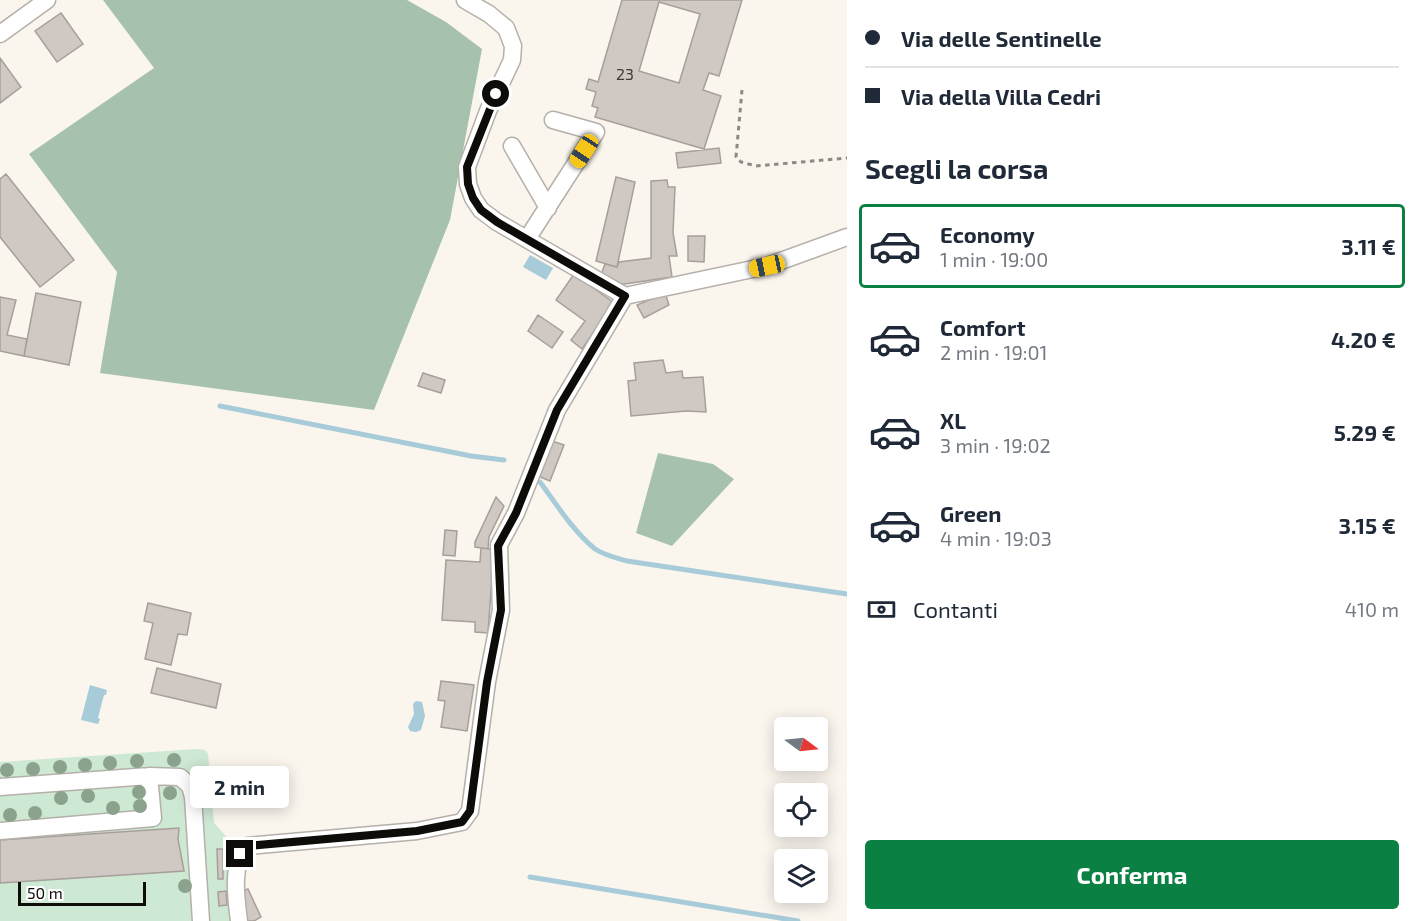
<!DOCTYPE html>
<html lang="it">
<head>
<meta charset="utf-8">
<style>
  body { margin:0; font-family:"Exo 2",sans-serif; background:#f2f2f3; color:#1f2937; height:100vh; display:flex; flex-direction:column; font-size:22px; white-space:nowrap }
  * { box-sizing:border-box; margin:0 }
  p { font-size:20px; color:#747a83 }
  .icon { flex:none; width:33px; height:33px; fill:none; stroke:currentColor; stroke-width:2; stroke-linecap:round; stroke-linejoin:round }
  .map { position:relative; flex:1; overflow:hidden }
  .side { display:flex; flex-direction:column; background:#fff; width:570px }
  .side>* { flex:none }
  .banner { display:grid; align-content:center; height:132px; padding:0 18px; background:#fff }
  .needle { width:39px; rotate:105deg }
  .tools { position:absolute; left:774px; top:717px; display:grid; gap:12px }
  .tools a { display:grid; place-items:center; width:54px; height:54px; border-radius:6px; background:#fff; box-shadow:0 3px 15px #0003; font-size:30px }
  .scale { position:absolute; left:18px; bottom:15px; width:128px; box-sizing:border-box; padding-left:6px; border:3px solid #0d0c09; border-top:0; font-size:16px; line-height:21px; white-space:nowrap; color:#0d0c09; -webkit-text-stroke:4px #fff; paint-order:stroke }
  .end { position:absolute; width:27px; height:27px; margin:-14px; border:8px solid #0d0c09; background:#fff; box-shadow:0 0 0 3px #fff }
  .from { border-radius:50% }
  .bubble { position:absolute; height:42px; border-radius:6px; background:#fff; box-shadow:0 3px 15px #0003; font-size:20px; font-weight:700; line-height:42px; text-align:center }
  .car { position:absolute; width:18px; height:36px; margin:-18px -9px; border-radius:8px; box-shadow:0 0 4px 2px #0007; background:linear-gradient(#f5c518 24%,#345 0 40%,#f5c518 0 76%,#345 0 86%,#f5c518 0) }
  .banner b { display:flex; align-items:center; gap:21px; height:57px; font-size:22px }
  .banner b+b { border-top:2px solid #e0e1e3 }
  .banner i { width:15px; height:15px; background:#1f2937 }
  ul { padding:0; list-style:none }
  li { display:flex; align-items:center; gap:18px; height:84px; margin:0 12px 9px; padding:0 6px; border:3px solid transparent; border-radius:6px }
  li div { flex:1 }
  li b { display:block; font-size:22px }
  li em { font-style:normal; font-weight:700 }
  li.active { border-color:#0b8043 }
  li>.icon { width:54px; height:54px; stroke-width:1.5 }
  h2 { padding:0 18px; font-size:27px; line-height:72px }
  .pay { display:flex; align-items:center; gap:15px; height:66px; padding:0 18px; font-size:22px }
  .pay p { margin-inline-start:auto }
  .cta { display:flex; gap:12px; margin-top:auto; padding:12px 18px }
  .cta a { flex:1; height:69px; border-radius:6px; background:#0b8043; color:#fff; font-size:24px; font-weight:700; line-height:69px; text-align:center }
  main { display:flex; flex:1; min-height:0 }
  .map>svg:first-child { display:block }
</style>
</head>
<body>
<main>
<div class="map">
<svg width="847" height="921" viewBox="0 0 847 921">
  <rect width="100%" height="100%" fill="#faf5ed"/>
  <path fill="#cde8d3" d="M198 749 205 750 208 754 214 823 234 845 233 889 235 921H0V762Z"/>
  <path fill="#a7c2ac" d="M103 0H407L446 22 482 49 450 220 374 410 100 373 117 272 29 154 154 68Z
    M658 453 713 464 734 479 672 546 636 533Z"/>
  <path fill="#a7cbd8" d="M530 255 553 268 546 280 523 267Z
    M90 685 107 690 106 695H104L98 718 100 719 98 724 81 720Z
    M416 701 422 702 425 716 421 730 416 732 410 731 408 727 414 714 413 704Z"/>
  <g fill="none" stroke-linecap="round" stroke-linejoin="round">
    <path stroke="#a7cbd8" stroke-width="5" d="M220 406 471 456 504 460
      M540 482C557 505 573 531 595 549 604 555 616 558 627 561L847 594
      M530 877 798 921"/>
  </g>
  <path fill="#d0c8c3" stroke="#a79f9a" stroke-width="1.5" fill-rule="evenodd" d="M622 0H742L719 76 709 73 703 90 721 96 704 149 595 117 598 108 592 106 596 92 586 89 589 79 598 82ZM659 2 700 14 679 83 639 71Z
    M61 13 83 44 57 62 35 31Z
    M0 58 21 87 0 103Z
    M719 148 721 163 678 168 676 153Z
    M6 174 74 260 40 287 0 237V179Z
    M616 177 635 182 617 267 596 261Z
    M667 180 668 187H675L673 233 677 256H669L672 277 618 285 601 275 605 264 617 267 619 262 651 258V181Z
    M688 236H705L704 262 688 261Z
    M574 274 614 303 582 349 571 340 585 321 556 300Z
    M36 293 81 302 69 365 24 356Z
    M665 293 669 305 644 318 637 305Z
    M0 297 16 300 7 335 27 339 24 356 0 351Z
    M538 315 563 332 552 348 528 331Z
    M663 360 666 373 682 371 683 378 703 377 706 412 686 411 631 416 628 381 636 380 634 363Z
    M423 373 445 380 441 393 418 386Z
    M552 441 564 445 550 481 538 476Z
    M496 497 504 506 489 537 488 549 475 547V542Z
    M445 530 457 531 455 556 443 555Z
    M481 548 494 549 488 633 475 632V622L442 620 446 560 480 562Z
    M148 603 191 613 187 635 178 634 171 665 145 659 153 623 144 621Z
    M157 668 221 684 216 708 151 693Z
    M441 681 474 685 467 731 441 727 445 701 438 700Z
    M179 828 178 839 184 871 0 883V840Z
    M217 849H223V879H218Z
    M248 889 261 917 254 921H242L239 892Z
    M226 891 227 905 219 906 218 892Z"/>
  <g fill="none" stroke-linecap="round" stroke-linejoin="round">
    <g stroke="#b5b0a9" stroke-width="19">
      <path id="minor" d="M465 0 489 14 506 28 513 46 512 60 488 111 467 167 468 184 473 198 481 210 497 222 625 296 767 266 847 237
        M0 34 47 0
        M512 146 548 208
        M527 239 596 132 553 120
        M0 787 149 776 180 777 190 786 193 797 201 921
        M0 831 153 818 149 776
        M239 921C236 898 231 864 247 846L417 831 462 822 470 811 487 682 501 610 499 545 516 513 557 410 625 296"/>
    </g>
    <path stroke="#8d8a84" stroke-width="3" stroke-dasharray="4.5 4.5" stroke-linecap="butt" d="M742 90 736 157 741 162 756 166 847 158"/>
    <use href="#minor" stroke="#fff" stroke-width="16"/>
  </g>
  <g fill="#8ba28d">
    <circle cx="174" cy="760" r="7"/>
    <circle cx="137" cy="761" r="7"/>
    <circle cx="110" cy="763" r="7"/>
    <circle cx="85" cy="765" r="7"/>
    <circle cx="60" cy="767" r="7"/>
    <circle cx="33" cy="769" r="7"/>
    <circle cx="7" cy="770" r="7"/>
    <circle cx="139" cy="792" r="7"/>
    <circle cx="170" cy="793" r="7"/>
    <circle cx="88" cy="796" r="7"/>
    <circle cx="61" cy="798" r="7"/>
    <circle cx="140" cy="806" r="7"/>
    <circle cx="113" cy="808" r="7"/>
    <circle cx="35" cy="813" r="7"/>
    <circle cx="10" cy="815" r="7"/>
    <circle cx="185" cy="886" r="7"/>
  </g>
  <g fill="none" stroke-linecap="round" stroke-linejoin="round">
    <path stroke="#0d0c09" stroke-width="8" d="M240 854 247 846 417 831 462 822 470 811 487 682 501 610 498 546 516 513 557 410 625 296 497 222 481 210 473 198 468 184 467 167 496 94"/>
  </g>
  <g text-anchor="middle" stroke-width="4.5" stroke-linejoin="round" paint-order="stroke">
    <g font-size="16" fill="#3e3b38">
      <text x="625" y="80">23</text>
    </g>
  </g>
</svg>
<div class="tools">
<a><svg class="needle" viewBox="-14 -14 28 28"><path d="M0-13l5 13h-10z" fill="#e53935"/><path d="M0 13l5-13h-10z" fill="#747a83"/></svg></a>
<a><svg class="icon" aria-label="locate" viewBox="0 0 24 24"><circle cx="12" cy="12" r="6"/><path d="M12 2v4M12 18v4M2 12h4M18 12h4"/></svg></a>
<a><svg class="icon" aria-label="layers" viewBox="0 0 24 24"><path d="M12 4l9 5-9 5-9-5zM3 14l9 5 9-5"/></svg></a>
</div>
<div class="scale">50 m</div>
<i class="end from" style="left:496px;top:94px"></i>
<i class="end" style="left:240px;top:854px"></i>
<div class="bubble" style="left:190px;top:766px;width:99px">2 min</div>
<i class="car" style="left:584px;top:151px;rotate:213deg"></i>
<i class="car" style="left:767px;top:266px;rotate:258deg"></i>
</div>
<section class="side">
<div class="banner">
<b><i class="from"></i>Via delle Sentinelle</b>
<b><i></i>Via della Villa Cedri</b>
</div>
<h2>Scegli la corsa</h2>
<ul>
<li class="active"><svg class="icon" aria-label="car" viewBox="0 0 24 24"><path d="M5 17H2v-5l4-1 3-4h7l3 4 3 1v5h-3M9 17h6M6 11h13"/><circle cx="7" cy="17" r="2"/><circle cx="17" cy="17" r="2"/></svg><div><b>Economy</b><p>1 min · 19:00</p></div><em>3.11 €</em></li>
<li><svg class="icon" aria-label="car" viewBox="0 0 24 24"><path d="M5 17H2v-5l4-1 3-4h7l3 4 3 1v5h-3M9 17h6M6 11h13"/><circle cx="7" cy="17" r="2"/><circle cx="17" cy="17" r="2"/></svg><div><b>Comfort</b><p>2 min · 19:01</p></div><em>4.20 €</em></li>
<li><svg class="icon" aria-label="car" viewBox="0 0 24 24"><path d="M5 17H2v-5l4-1 3-4h7l3 4 3 1v5h-3M9 17h6M6 11h13"/><circle cx="7" cy="17" r="2"/><circle cx="17" cy="17" r="2"/></svg><div><b>XL</b><p>3 min · 19:02</p></div><em>5.29 €</em></li>
<li><svg class="icon" aria-label="car" viewBox="0 0 24 24"><path d="M5 17H2v-5l4-1 3-4h7l3 4 3 1v5h-3M9 17h6M6 11h13"/><circle cx="7" cy="17" r="2"/><circle cx="17" cy="17" r="2"/></svg><div><b>Green</b><p>4 min · 19:03</p></div><em>3.15 €</em></li>
</ul>
<div class="pay"><svg class="icon" aria-label="cash" viewBox="0 0 24 24"><path d="M3 7h18v10H3z"/><circle cx="12" cy="12" r="2"/></svg>Contanti<p>410 m</p></div>
<div class="cta"><a>Conferma</a></div>
</section>
</main>
</body>
</html>
